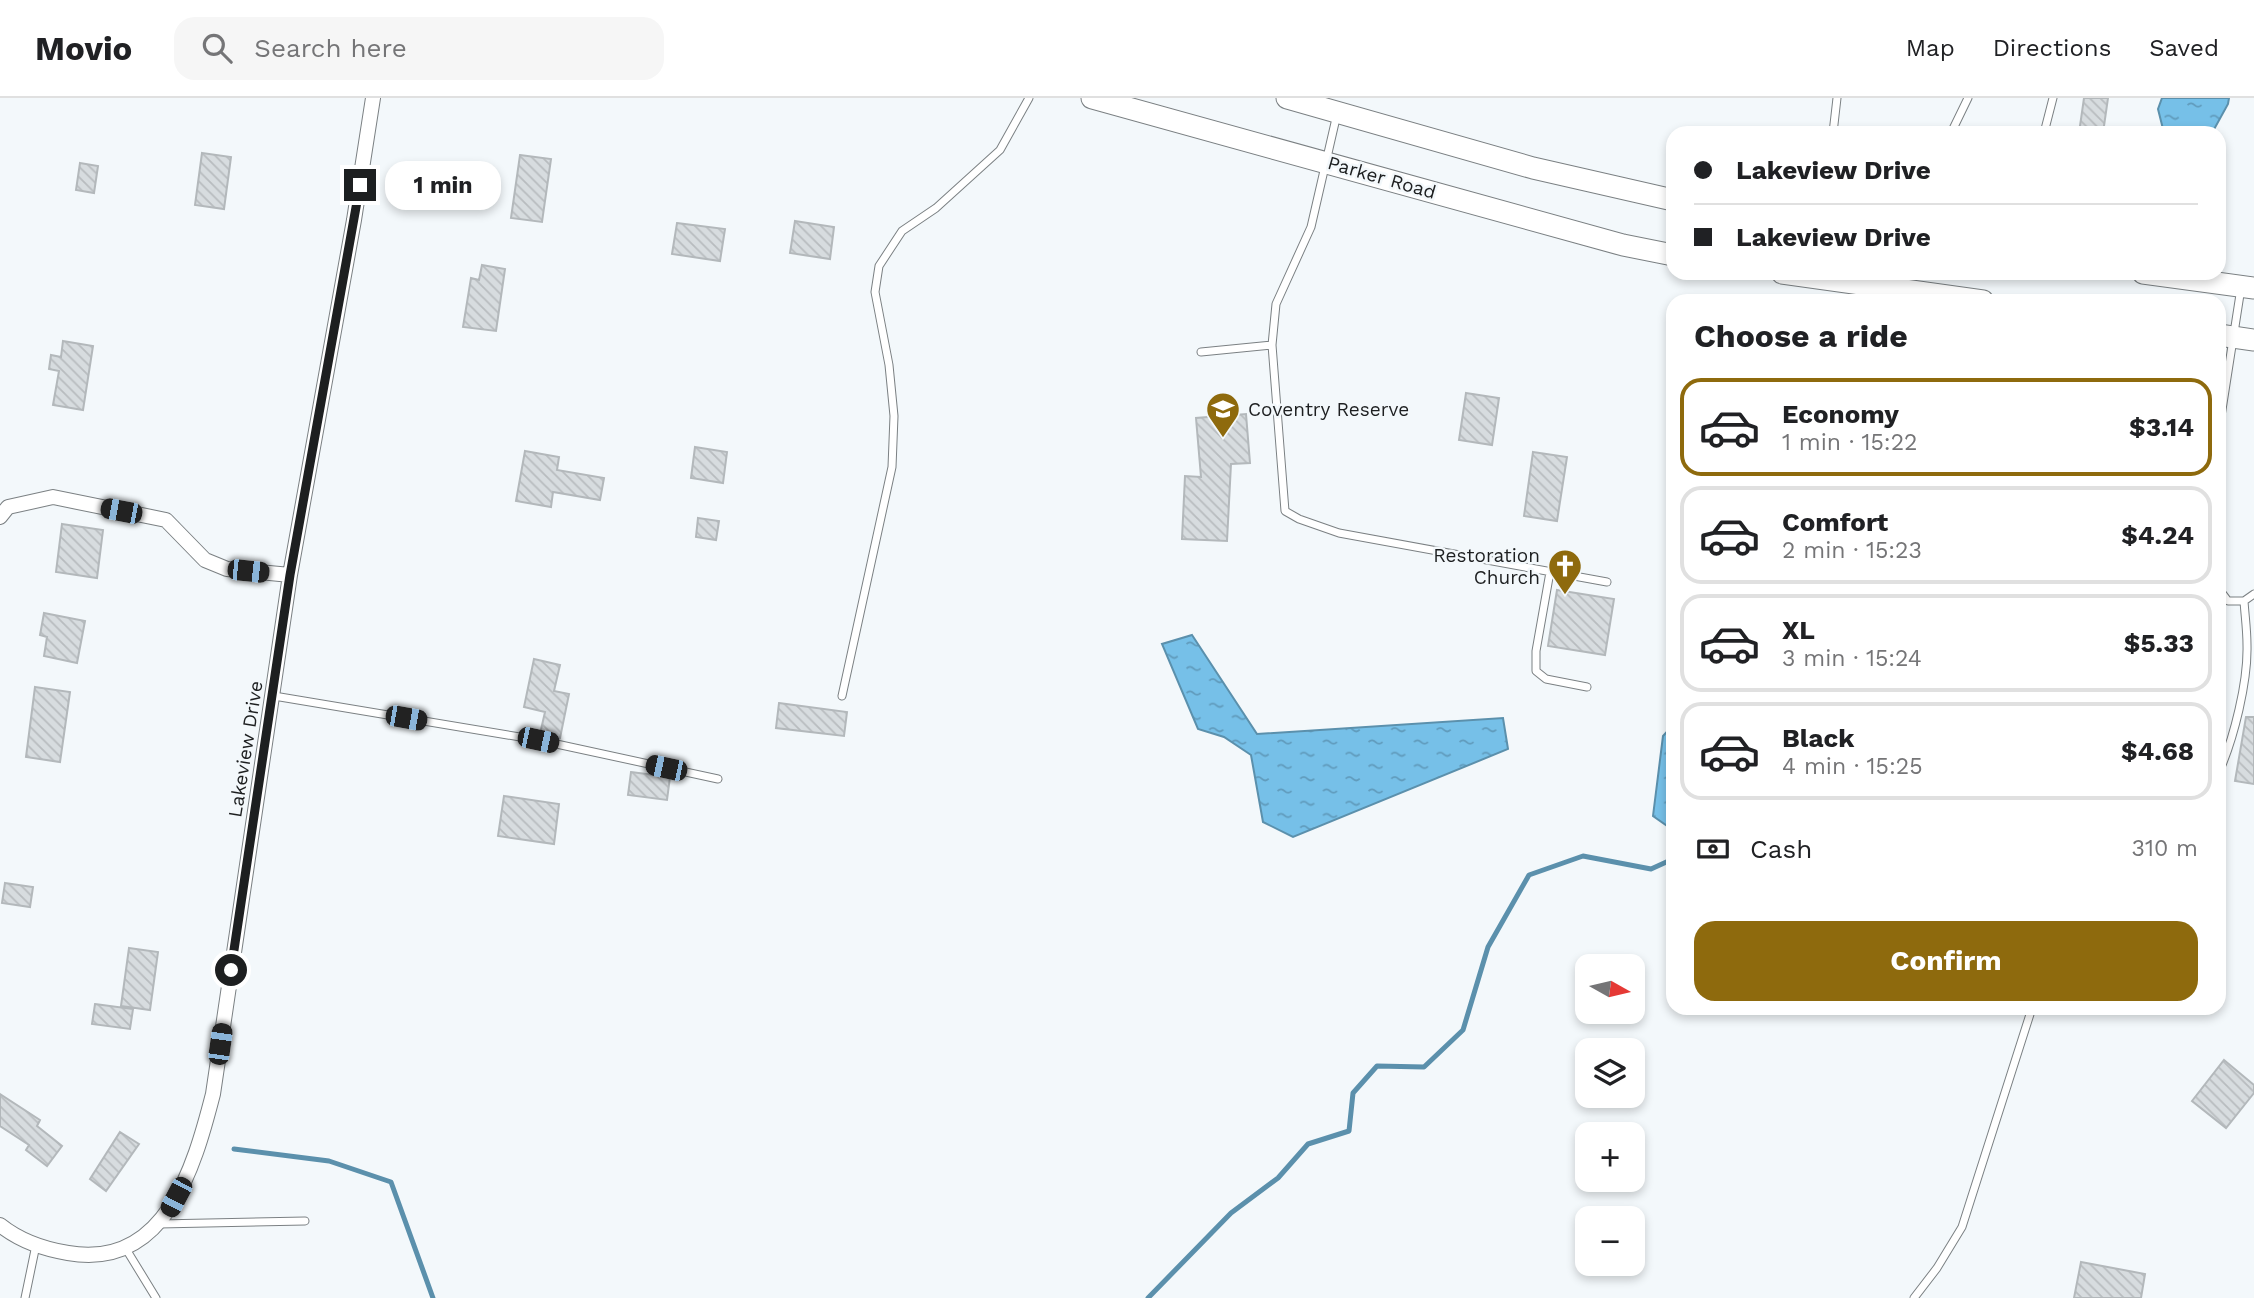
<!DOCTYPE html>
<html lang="en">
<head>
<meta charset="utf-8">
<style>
  body { margin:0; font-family:"Work Sans",sans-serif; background:#f6f6f6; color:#202124; height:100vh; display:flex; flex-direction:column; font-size:26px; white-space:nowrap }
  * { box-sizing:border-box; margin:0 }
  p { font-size:23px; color:#757577 }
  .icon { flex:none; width:38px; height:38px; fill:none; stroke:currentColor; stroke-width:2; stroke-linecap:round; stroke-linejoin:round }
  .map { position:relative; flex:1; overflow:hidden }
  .panel { position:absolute; left:1666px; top:196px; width:560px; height:721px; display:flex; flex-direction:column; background:#fff; border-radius:21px; box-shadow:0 4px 10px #0003 }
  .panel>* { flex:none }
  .guide { position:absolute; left:1666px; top:28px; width:560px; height:154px; border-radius:21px; box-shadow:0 4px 10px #0003; display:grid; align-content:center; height:154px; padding:0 28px; background:#fff }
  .needle { width:46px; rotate:98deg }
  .buttons { position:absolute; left:1575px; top:856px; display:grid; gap:14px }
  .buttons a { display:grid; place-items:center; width:70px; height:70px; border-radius:14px; background:#fff; box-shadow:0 4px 10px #0003; font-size:35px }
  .end { position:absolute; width:32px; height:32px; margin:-16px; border:9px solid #1d1f20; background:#fff; box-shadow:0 0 0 4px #fff }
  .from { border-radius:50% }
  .bubble { position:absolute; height:49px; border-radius:21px; background:#fff; box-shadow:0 4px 10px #0003; font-size:23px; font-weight:700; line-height:49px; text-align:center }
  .car { position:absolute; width:21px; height:42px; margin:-21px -10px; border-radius:9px; box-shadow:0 0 5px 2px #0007; background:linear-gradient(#222 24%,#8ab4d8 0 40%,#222 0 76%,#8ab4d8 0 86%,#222 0) }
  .guide b { display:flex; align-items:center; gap:24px; height:66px; font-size:26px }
  .guide b+b { border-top:2px solid #e0e0e0 }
  .guide i { width:18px; height:18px; background:#202124 }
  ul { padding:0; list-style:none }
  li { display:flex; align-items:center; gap:21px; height:98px; margin:0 14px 10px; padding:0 14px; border:4px solid #e0e0e0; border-radius:21px }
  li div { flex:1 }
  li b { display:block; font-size:26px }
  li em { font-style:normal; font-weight:700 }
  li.active { border-color:#8e6a0d }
  li>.icon { width:63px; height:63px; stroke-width:1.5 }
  h2 { padding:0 28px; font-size:32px; line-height:84px }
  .pay { display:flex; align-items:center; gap:18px; height:77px; padding:0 28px; font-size:26px }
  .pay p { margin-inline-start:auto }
  .button { display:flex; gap:14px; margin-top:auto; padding:14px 28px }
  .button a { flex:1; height:80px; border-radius:21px; background:#8e6a0d; color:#fff; font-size:28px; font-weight:700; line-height:80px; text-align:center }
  header { display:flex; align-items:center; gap:42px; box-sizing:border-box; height:98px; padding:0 35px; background:#fff; border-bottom:2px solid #e0e0e0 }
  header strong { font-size:33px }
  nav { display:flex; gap:38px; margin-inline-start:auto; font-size:24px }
  .search { width:490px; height:63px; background:#f6f6f6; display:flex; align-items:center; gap:18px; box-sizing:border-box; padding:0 24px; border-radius:21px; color:#757577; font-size:26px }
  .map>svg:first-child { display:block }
</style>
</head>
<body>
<header>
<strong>Movio</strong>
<div class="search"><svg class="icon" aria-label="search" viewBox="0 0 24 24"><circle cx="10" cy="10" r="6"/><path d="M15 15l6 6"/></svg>Search here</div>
<nav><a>Map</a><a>Directions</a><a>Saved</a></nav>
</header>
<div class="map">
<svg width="2254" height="1200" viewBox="0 0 2254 1200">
  <defs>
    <pattern id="water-ripples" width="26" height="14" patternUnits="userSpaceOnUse" patternTransform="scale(1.75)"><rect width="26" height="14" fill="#76c0e8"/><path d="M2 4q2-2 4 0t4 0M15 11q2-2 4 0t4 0" fill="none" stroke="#609bbc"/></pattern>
    <pattern id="building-back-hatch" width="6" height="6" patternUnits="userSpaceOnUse" patternTransform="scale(1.75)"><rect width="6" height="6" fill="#d7dcdf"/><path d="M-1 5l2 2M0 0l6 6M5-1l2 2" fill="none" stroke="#b8bcbf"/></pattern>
  </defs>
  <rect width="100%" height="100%" fill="#f3f8fb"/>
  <path fill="url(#water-ripples)" stroke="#5b90ac" stroke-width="2" d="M2162 0H2229L2228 6 2212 35H2164L2158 11Z
    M1192 537 1257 636 1503 620 1508 651 1293 739 1263 724 1251 657 1224 639 1198 631 1162 546Z
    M1673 627V732L1653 718 1663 638Z"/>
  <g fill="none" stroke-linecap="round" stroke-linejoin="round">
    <path stroke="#5b90ac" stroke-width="5" d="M234 1051 329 1063 391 1084 433 1200
      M1148 1200 1231 1115 1278 1080 1308 1046 1349 1033 1353 995 1377 968 1424 969 1463 932 1488 849 1529 777 1583 758 1651 771 1673 761"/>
  </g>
  <path fill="url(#building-back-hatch)" stroke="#b3b8bb" stroke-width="2" d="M2084 0H2108L2103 35H2079Z
    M202 55 231 59 224 111 195 107Z
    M520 57 551 61 542 124 511 120Z
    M80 65 98 68 94 95 76 92Z
    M795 123 834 129 830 161 790 155Z
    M677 125 725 131 720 163 672 156Z
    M482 167 505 171 496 233 463 229 471 180 479 182Z
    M63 243 93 248 83 312 53 307 59 273 49 271 51 257 61 259Z
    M1466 295 1499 300 1492 347 1459 342Z
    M1246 316 1250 365 1231 366 1227 443 1182 441 1185 378 1201 379 1196 320Z
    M695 349 727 354 723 385 691 380Z
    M525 353 559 359 557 372 604 380 600 402 553 394 551 409 516 403Z
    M1533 354 1567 359 1557 423 1524 418Z
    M698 420 719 423 716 442 696 439Z
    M62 426 103 432 97 480 56 474Z
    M1557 492 1614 501 1605 557 1548 548Z
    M44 515 85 523 77 565 44 558 47 539 40 537Z
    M534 561 560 567 554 593 569 596 560 640 540 636 545 614 524 609Z
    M35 589 70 594 60 664 26 659Z
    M779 605 847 614 844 638 776 630Z
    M2246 619H2254V686L2235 683Z
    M631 674 670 679 667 702 628 697Z
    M504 698 559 706 554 746 498 738Z
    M5 785 33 789 30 809 2 805Z
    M129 850 158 854 150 912 121 908Z
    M95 906 133 911 130 931 92 926Z
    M2224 962 2254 987V995L2226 1030 2192 1003Z
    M0 996 40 1022 37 1028 62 1048 47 1068 26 1052 29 1047 0 1028Z
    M120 1034 139 1046 106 1093 90 1081Z
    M2081 1164 2145 1176 2141 1200H2074Z"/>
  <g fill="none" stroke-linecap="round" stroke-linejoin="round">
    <g stroke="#7b8083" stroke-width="9">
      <path id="lane" d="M1337 16 1311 129 1276 206 1272 247 1285 413 1299 421 1339 435 1607 484
        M1833 35 1837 0
        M1951 35 1968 0
        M2044 35 2053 0
        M1201 254 1272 247
        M2219 331 2241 190
        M1550 474 1536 553V573L1546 581 1587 589
        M2219 491 2228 503H2244L2254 496
        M274 598 538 642 718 681
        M842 598 892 369 894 318 889 267 875 194 879 168 902 133 936 110 1000 52 1029 0
        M2219 674C2234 640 2248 584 2247 547 2247 532 2245 518 2244 503
        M159 1126 305 1123
        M126 1151 156 1200
        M25 1200 36 1147
        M1914 1200 1937 1170 1962 1129 2032 910"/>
    </g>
    <g stroke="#7b8083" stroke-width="16">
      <path id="street" d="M0 419 8 409 53 399 166 422 205 462 227 471 290 477
        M0 1127C20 1143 43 1151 68 1155 165 1172 194 1070 213 996L290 477 354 122 373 0"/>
    </g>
    <g stroke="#7b8083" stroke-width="23">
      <path id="secondary" d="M1092 0 1623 147 1673 157
        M1287 0 1533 70 1673 102
        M1782 175 1983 203
        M2143 175 2254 190
        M2219 237 2254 242"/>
    </g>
    <use href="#lane" stroke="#fff" stroke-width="7"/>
    <use href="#street" stroke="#fff" stroke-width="14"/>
    <use href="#secondary" stroke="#fff" stroke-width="21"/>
  </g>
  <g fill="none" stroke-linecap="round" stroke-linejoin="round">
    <path stroke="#1d1f20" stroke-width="9" d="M231 872 290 477 360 87"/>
  </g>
  <defs>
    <g id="school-pin" transform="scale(1.75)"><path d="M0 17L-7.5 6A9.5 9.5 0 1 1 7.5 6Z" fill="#8e6a0d" stroke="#f3f8fb"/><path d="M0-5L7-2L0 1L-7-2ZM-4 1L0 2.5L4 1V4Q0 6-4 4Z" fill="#fff"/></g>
    <g id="church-pin" transform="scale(1.75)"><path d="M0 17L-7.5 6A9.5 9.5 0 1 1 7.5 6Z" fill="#8e6a0d" stroke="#f3f8fb"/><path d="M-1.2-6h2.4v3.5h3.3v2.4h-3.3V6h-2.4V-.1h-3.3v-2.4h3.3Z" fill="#fff"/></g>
  </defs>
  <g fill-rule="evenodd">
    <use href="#school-pin" x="1223" y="311"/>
    <use href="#church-pin" x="1565" y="468"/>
  </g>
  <g text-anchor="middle" stroke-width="5" stroke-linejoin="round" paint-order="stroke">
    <g font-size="19" fill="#1d1f20" stroke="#f3f8fb">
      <text transform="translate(1382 79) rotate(16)" y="7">Parker Road</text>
      <text transform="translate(245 651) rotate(-81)" y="7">Lakeview Drive</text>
    </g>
    <g font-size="19" fill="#1d1f20" stroke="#f3f8fb" text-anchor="start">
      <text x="1248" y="318">Coventry Reserve</text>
      <text x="1540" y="464" text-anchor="end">Restoration<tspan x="1540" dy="22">Church</tspan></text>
    </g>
  </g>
</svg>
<div class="buttons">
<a><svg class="needle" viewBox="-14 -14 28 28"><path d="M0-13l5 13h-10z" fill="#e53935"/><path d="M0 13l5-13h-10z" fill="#757577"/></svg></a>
<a><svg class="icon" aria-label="layers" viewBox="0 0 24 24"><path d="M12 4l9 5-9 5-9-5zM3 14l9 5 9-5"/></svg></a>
<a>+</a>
<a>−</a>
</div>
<i class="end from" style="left:231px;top:872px"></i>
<i class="end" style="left:360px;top:87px"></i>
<div class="bubble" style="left:385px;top:63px;width:116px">1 min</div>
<i class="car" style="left:121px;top:413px;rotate:281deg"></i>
<i class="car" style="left:248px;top:473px;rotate:96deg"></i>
<i class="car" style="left:406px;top:620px;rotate:100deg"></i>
<i class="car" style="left:538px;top:642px;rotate:102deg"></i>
<i class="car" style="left:666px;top:670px;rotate:282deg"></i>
<i class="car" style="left:220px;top:946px;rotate:8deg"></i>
<i class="car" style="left:176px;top:1099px;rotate:208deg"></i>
<div class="guide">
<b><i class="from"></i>Lakeview Drive</b>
<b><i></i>Lakeview Drive</b>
</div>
<section class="panel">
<h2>Choose a ride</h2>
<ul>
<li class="active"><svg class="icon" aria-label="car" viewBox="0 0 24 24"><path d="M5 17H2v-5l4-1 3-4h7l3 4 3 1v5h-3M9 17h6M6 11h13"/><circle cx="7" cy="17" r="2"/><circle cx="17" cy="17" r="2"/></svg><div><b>Economy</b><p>1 min · 15:22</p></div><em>$3.14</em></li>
<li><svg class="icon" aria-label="car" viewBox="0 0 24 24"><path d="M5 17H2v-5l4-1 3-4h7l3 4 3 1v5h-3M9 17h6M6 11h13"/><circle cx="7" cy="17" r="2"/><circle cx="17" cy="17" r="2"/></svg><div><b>Comfort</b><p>2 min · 15:23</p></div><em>$4.24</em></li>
<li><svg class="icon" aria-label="car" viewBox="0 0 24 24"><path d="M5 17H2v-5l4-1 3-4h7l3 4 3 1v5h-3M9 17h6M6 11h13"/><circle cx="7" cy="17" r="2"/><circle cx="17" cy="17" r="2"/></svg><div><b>XL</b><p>3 min · 15:24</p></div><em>$5.33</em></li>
<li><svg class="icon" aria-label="car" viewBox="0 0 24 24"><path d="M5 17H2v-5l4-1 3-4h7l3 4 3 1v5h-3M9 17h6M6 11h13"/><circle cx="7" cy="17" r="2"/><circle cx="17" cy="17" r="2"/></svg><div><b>Black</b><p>4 min · 15:25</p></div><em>$4.68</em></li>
</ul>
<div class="pay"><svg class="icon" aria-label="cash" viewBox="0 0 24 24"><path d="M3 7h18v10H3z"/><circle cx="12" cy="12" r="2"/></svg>Cash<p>310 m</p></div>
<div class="button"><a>Confirm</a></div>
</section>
</div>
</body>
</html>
